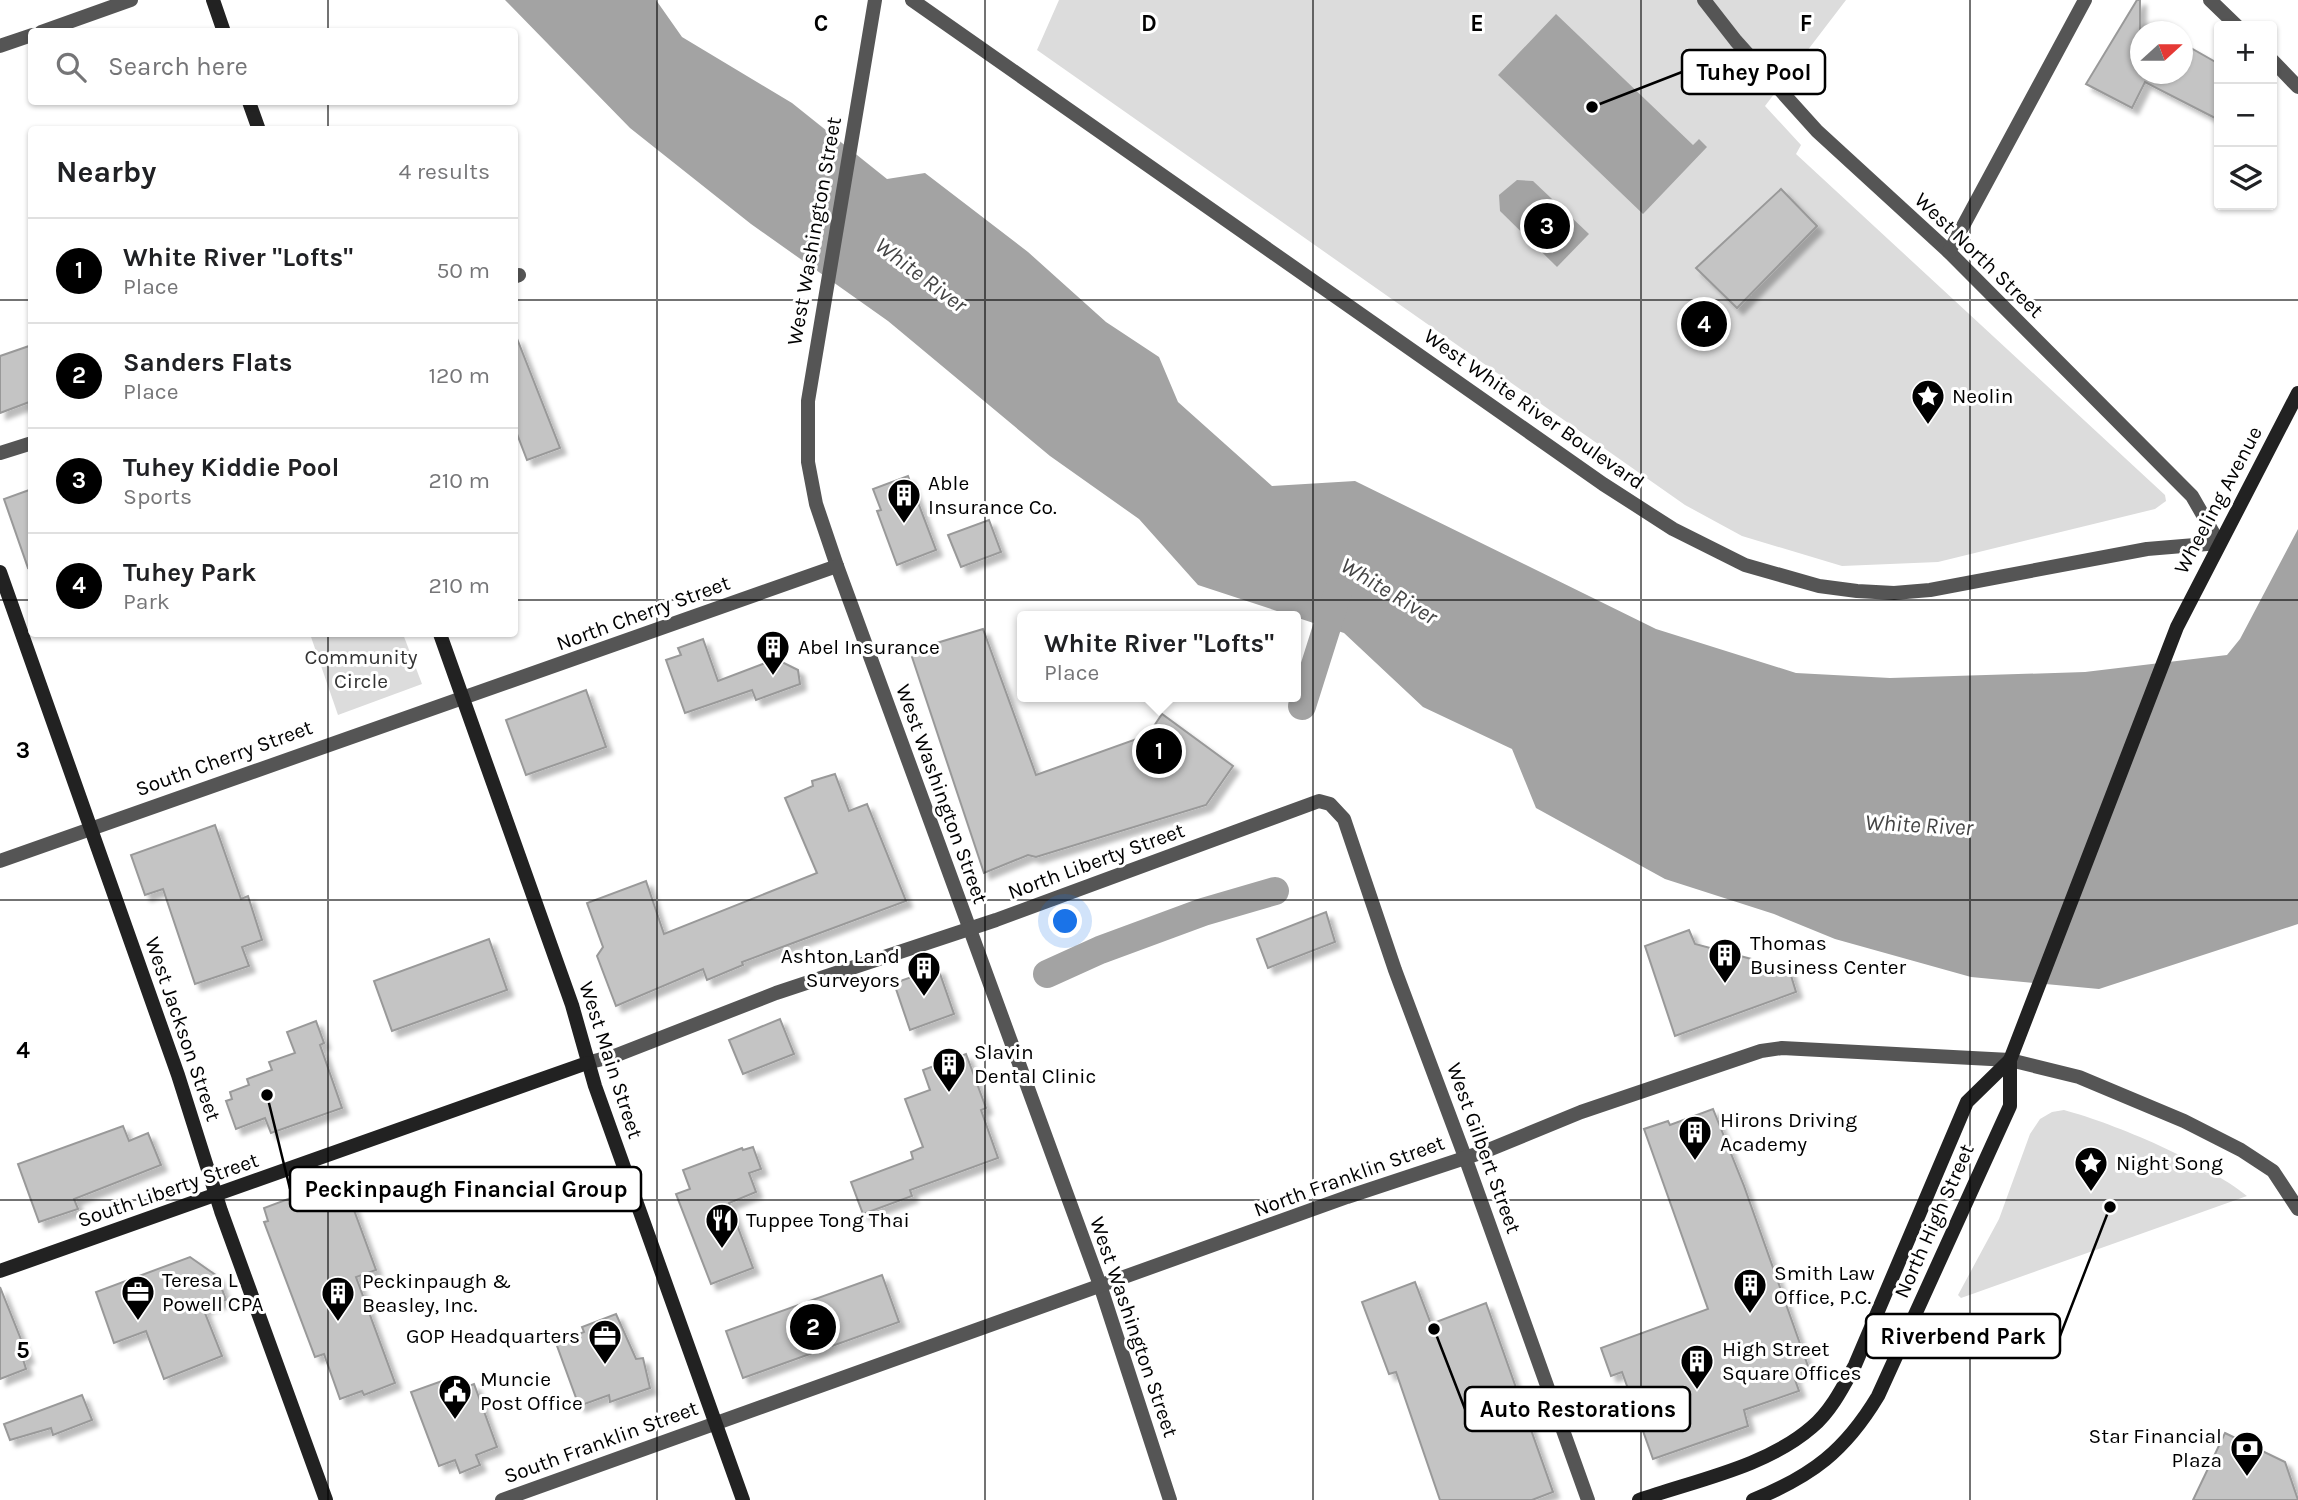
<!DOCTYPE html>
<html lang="en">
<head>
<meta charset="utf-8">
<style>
  body { margin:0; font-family:Karla,sans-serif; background:#f2f2f2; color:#202124 }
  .controls { position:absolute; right:21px; top:21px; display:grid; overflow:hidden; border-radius:7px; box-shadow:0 2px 5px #0004 }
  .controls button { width:63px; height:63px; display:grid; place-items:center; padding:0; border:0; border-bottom:2px solid #e0e0e0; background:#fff; color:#202124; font:35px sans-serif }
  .compass { position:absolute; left:2130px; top:21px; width:63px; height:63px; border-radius:50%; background:#fff; box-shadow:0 2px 5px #0004; rotate:69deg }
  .you { position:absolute; left:1066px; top:922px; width:24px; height:24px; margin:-18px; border:5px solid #fff; border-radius:50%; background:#1a73e8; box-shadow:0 0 0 10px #1a73e833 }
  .badge { display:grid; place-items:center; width:46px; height:46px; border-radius:50%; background:#000; color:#fff; font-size:23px; font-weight:700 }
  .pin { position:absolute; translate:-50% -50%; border:4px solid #fff; box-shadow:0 2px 7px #0006 }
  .popup { position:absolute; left:1017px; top:611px; width:284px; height:91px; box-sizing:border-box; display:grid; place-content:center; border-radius:7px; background:#fff; filter:drop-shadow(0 2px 5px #0005); font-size:23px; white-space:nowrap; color:#757577 }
  .popup b { font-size:26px; color:#202124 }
  .popup::after { content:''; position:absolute; left:50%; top:100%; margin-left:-14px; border:14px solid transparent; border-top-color:#fff }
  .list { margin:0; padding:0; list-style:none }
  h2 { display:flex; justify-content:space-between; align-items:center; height:91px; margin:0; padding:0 28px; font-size:30px }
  h2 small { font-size:23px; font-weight:400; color:#757577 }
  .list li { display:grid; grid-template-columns:46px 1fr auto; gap:21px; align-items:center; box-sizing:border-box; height:105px; padding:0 28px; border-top:2px solid #e0e0e0 }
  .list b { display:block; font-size:26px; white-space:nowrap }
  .list p { margin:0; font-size:23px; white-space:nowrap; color:#757577 }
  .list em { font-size:23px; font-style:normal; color:#757577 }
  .icon { flex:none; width:38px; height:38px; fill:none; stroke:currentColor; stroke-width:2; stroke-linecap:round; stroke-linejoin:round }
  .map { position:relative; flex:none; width:2298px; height:1500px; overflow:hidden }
  .search { position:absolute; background:#fff; box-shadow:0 2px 5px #0004; left:28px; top:28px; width:490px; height:77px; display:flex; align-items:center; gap:18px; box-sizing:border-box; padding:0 24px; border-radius:7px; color:#757577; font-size:26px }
  .panel { position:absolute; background:#fff; box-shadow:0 2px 5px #0004; left:28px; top:126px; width:490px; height:511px; border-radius:7px }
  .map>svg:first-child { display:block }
</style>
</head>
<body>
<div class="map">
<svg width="2298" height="1500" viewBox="0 0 2298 1500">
  <defs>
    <filter id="shadow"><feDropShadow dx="6" dy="6" stdDeviation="2" flood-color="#0004"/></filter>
  </defs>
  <rect width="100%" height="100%" fill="#fff"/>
  <g fill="#dcdcdc">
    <polygon points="1059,0 1846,0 1765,106 1801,145 1796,154 2165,495 2166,501 2155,509 1938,562 1842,566 1742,536 1685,505 1037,50"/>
    <polygon points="310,634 403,634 422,684 338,715"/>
    <path d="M 2064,1110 C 2116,1124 2205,1162 2247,1196 L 1961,1298 L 1958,1295 L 1999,1219 L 2030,1134 L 2040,1119 L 2052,1112 Z"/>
  </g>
  <g fill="#a3a3a3">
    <polygon points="505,0 656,0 682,37 792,103 887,179 925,173 1028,252 1106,322 1159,357 1178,402 1272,486 1355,481 1656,629 1796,673 1890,678 2085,672 2227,655 2240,639 2298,529 2298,924 2099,989 1971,977 1835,939 1774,914 1665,879 1536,808 1512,749 1423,707 1344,633 1198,585 1139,519 1050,456 888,321 751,224 630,128"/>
    <polygon points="1556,14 1693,145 1699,139 1707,147 1643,214 1498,75"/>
    <polygon points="1517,180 1533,181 1589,234 1557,267 1500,211 1499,195"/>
  </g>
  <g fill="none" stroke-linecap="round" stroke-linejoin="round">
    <g stroke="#a3a3a3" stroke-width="28">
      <polyline points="1302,706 1338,592"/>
      <polyline points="1047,974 1100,950 1203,912 1275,891"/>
    </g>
  </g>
  <g fill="#c4c4c4" stroke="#999" stroke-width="2" filter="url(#shadow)">
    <polygon points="2137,0 2140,0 2140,74 2182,74 2182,43 2219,64 2219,120 2145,82 2132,108 2086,84"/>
    <polygon points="1781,189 1817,226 1737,308 1696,268"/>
    <polygon points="516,336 560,448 527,460 514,426"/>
    <polygon points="32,345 32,401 0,413 0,356"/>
    <polygon points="908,476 936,550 897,565 877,511 881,510 873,489"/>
    <polygon points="32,489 32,567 28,568 4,499"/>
    <polygon points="989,520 1001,552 961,567 948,535"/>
    <polygon points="983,629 1036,775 1148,735 1162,714 1233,766 1206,805 1036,857 1028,855 984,873 910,651"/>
    <polygon points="703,639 718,681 776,659 798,670 800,684 756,700 752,690 685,713 666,660 681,655 678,648"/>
    <polygon points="586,690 606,747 526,775 506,720"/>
    <polygon points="835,774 849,811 867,804 906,901 742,962 743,965 707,980 703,969 616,1006 597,956 603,947 587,903 646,881 664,934 817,873 785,798 813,786 812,781"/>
    <polygon points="215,825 241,899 248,896 262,940 242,947 249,966 195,984 163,889 145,895 131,855"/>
    <polygon points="1326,912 1335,942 1268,968 1257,939"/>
    <polygon points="1689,930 1695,944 1789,969 1796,992 1675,1036 1645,946"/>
    <polygon points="489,939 507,990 392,1031 374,981"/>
    <polygon points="938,968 954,1014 910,1030 894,983"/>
    <polygon points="780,1019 794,1054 743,1074 729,1040"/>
    <polygon points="316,1021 324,1043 320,1045 342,1108 271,1133 265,1118 236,1129 226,1101 232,1099 230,1092 249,1085 247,1079 272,1070 269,1062 295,1053 287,1032"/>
    <polygon points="966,1054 986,1108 981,1110 998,1158 910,1190 912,1196 863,1214 851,1182 913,1159 911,1152 923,1147 905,1099 930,1090 923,1070"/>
    <polygon points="1713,1109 1744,1186 1809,1369 1793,1374 1799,1391 1744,1410 1748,1426 1653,1459 1622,1372 1611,1376 1601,1348 1708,1309 1644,1129 1668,1121 1670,1125"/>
    <polygon points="123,1126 129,1141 148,1133 161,1165 74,1199 78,1209 39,1222 18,1164"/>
    <polygon points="753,1147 761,1169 749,1173 756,1192 729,1203 753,1268 711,1284 676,1194 690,1189 683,1170 742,1148 743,1150"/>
    <polygon points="320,1187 328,1210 351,1202 376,1270 356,1277 395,1383 364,1395 362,1391 340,1399 324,1354 315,1357 264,1222 268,1221 264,1208"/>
    <polygon points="190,1257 217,1276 226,1300 203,1308 222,1356 164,1379 146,1331 114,1343 96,1292"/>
    <polygon points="882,1275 899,1322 743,1378 726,1331"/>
    <polygon points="1415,1282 1431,1324 1486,1303 1553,1492 1532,1500 1440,1500 1396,1372 1389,1374 1362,1302"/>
    <polygon points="0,1287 28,1357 23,1359 26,1369 0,1379"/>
    <polygon points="616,1314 636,1359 643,1358 650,1388 610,1402 609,1395 579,1406 556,1343 584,1332 582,1327"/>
    <polygon points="442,1381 447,1394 474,1384 497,1447 476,1455 480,1465 460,1473 455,1460 439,1466 411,1392"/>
    <polygon points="82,1395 92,1420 53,1435 51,1428 10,1440 4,1424"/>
    <polygon points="2225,1433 2285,1462 2298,1500 2193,1500"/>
  </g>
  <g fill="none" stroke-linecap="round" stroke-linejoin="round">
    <g stroke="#555" stroke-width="14">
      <polyline points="875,0 808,401 808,462 816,504 837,566 1100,1285 1170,1500"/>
      <polyline points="1704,0 1736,41 1817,131 1949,252 2192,496 2219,543"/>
      <polyline points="41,32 131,0"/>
      <polyline points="0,46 32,35"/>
      <polyline points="1949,252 2085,0"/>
      <polyline points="514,277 519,275"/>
      <polyline points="0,453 32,443"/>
      <polyline points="0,861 837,566"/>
      <polyline points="587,1063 617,1055 776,993 996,920 1319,801 1330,804 1344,819 1395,970 1465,1157 1588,1500"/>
      <polyline points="502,1500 1347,1197 1486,1151 1581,1112 1761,1051 1782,1048 2010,1060"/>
    </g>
    <g stroke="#555" stroke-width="14">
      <polyline points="912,0 1603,484 1673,529 1745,565 1819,586 1857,591 1894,593 1930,590 2147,549 2219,543"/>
      <polyline points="2210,0 2237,26"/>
      <polyline points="2272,60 2298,87"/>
      <polyline points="2010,1060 2079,1077 2184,1121 2241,1150 2273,1171 2298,1209"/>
    </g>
    <g stroke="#222" stroke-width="14">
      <polyline points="213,0 224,32"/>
      <polyline points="249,102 259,130"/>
      <polyline points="0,572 178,1075 221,1211 326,1500"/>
      <polyline points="440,634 572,1005 595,1086 743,1500"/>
      <polyline points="0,1271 587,1063"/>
      <path d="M 1639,1500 C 1696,1480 1766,1467 1812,1427 C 1831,1411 1843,1387 1855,1365 L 1967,1102 L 2010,1060"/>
      <path d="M 1753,1500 C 1812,1476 1845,1451 1878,1396 L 2010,1106 L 2010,1060 L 2177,627 L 2298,393"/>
    </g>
  </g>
  <path fill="none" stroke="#000" stroke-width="2" stroke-opacity="0.55" d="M 328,0 L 328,32M 657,0 L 657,1500M 985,0 L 985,1500M 1313,0 L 1313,1500M 1641,0 L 1641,1500M 1970,0 L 1970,1500M 328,102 L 328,130M 0,300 L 32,300M 514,300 L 2298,300M 0,600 L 32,600M 514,600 L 2298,600M 328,634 L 328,1500M 0,900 L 2298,900M 0,1200 L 2298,1200"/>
  <defs>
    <symbol id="sight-pin" viewBox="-11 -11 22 30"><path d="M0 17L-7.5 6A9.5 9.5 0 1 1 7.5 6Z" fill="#000" stroke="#fff"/><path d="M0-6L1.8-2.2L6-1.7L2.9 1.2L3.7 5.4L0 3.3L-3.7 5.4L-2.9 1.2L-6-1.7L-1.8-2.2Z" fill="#fff"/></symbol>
    <symbol id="building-pin" viewBox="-11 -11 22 30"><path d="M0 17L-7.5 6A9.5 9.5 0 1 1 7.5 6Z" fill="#000" stroke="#fff"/><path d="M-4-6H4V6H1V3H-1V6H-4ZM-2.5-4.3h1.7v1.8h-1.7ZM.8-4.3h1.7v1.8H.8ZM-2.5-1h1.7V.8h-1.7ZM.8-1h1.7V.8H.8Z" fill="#fff"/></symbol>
    <symbol id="restaurant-pin" viewBox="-11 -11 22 30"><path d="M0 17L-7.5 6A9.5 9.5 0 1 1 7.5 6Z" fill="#000" stroke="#fff"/><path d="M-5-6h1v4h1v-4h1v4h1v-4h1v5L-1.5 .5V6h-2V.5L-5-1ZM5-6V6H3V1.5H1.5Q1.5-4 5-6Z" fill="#fff"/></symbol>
    <symbol id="office-pin" viewBox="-11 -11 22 30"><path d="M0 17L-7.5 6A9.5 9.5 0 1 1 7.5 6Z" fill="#000" stroke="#fff"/><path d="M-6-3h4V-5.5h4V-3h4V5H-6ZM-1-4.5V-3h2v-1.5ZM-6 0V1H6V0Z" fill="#fff"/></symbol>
    <symbol id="civic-pin" viewBox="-11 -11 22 30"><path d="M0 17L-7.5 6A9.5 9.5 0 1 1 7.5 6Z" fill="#000" stroke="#fff"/><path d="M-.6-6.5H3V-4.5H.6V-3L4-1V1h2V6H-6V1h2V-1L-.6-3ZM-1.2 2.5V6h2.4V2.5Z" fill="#fff"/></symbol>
    <symbol id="bank-pin" viewBox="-11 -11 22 30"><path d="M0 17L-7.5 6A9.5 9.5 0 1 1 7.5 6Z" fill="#000" stroke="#fff"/><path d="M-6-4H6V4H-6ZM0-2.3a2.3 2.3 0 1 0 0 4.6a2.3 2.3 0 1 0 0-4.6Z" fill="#fff"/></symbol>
  </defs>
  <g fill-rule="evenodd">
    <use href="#sight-pin" x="1909" y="377" width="38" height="52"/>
    <use href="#building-pin" x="885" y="476" width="38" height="52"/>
    <use href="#building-pin" x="754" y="628" width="38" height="52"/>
    <use href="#building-pin" x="1706" y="936" width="38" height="52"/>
    <use href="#building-pin" x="905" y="949" width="38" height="52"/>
    <use href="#building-pin" x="930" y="1045" width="38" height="52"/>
    <use href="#building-pin" x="1676" y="1113" width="38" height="52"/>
    <use href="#sight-pin" x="2072" y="1144" width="38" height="52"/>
    <use href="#restaurant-pin" x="703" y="1201" width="38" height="52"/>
    <use href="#building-pin" x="1731" y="1266" width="38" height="52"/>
    <use href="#office-pin" x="119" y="1273" width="38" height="52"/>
    <use href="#building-pin" x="319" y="1274" width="38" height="52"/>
    <use href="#office-pin" x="586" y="1317" width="38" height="52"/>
    <use href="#building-pin" x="1678" y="1342" width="38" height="52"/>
    <use href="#civic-pin" x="436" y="1372" width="38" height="52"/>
    <use href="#bank-pin" x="2228" y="1429" width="38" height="52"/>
  </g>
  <g text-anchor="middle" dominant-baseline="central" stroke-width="6" stroke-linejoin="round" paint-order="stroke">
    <g font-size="21" fill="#000" stroke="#fff">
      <text transform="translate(814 231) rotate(-80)">West Washington Street</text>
      <text transform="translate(1979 255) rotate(44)">West North Street</text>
      <text transform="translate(1534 409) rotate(35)">West White River Boulevard</text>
      <text transform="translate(2218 500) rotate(-62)">Wheeling Avenue</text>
      <text transform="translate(643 613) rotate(-20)">North Cherry Street</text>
      <text transform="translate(224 758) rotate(-20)">South Cherry Street</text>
      <text transform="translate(942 794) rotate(70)">West Washington Street</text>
      <text transform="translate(1096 861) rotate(-20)">North Liberty Street</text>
      <text transform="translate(183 1029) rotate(71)">West Jackson Street</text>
      <text transform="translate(611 1060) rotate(72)">West Main Street</text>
      <text transform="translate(1484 1148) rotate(70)">West Gilbert Street</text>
      <text transform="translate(1349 1176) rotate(-20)">North Franklin Street</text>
      <text transform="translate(168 1190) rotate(-19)">South Liberty Street</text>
      <text transform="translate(1934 1221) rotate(-66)">North High Street</text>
      <text transform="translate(1134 1327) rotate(71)">West Washington Street</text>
      <text transform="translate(601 1442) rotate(-20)">South Franklin Street</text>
    </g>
    <g font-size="21" fill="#000" stroke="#fff" text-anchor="start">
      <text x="1952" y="396">Neolin</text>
      <text x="928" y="483">Able<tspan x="928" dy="24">Insurance Co.</tspan></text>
      <text x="798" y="647">Abel Insurance</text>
      <text x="1750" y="943">Thomas<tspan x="1750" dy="24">Business Center</tspan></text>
      <text x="900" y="956" text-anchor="end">Ashton Land<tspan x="900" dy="24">Surveyors</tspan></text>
      <text x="974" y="1052">Slavin<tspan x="974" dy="24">Dental Clinic</tspan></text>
      <text x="1720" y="1120">Hirons Driving<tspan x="1720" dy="24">Academy</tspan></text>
      <text x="2116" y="1163">Night Song</text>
      <text x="746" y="1220">Tuppee Tong Thai</text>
      <text x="1774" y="1273">Smith Law<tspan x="1774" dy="24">Office, P.C.</tspan></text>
      <text x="162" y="1280">Teresa L<tspan x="162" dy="24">Powell CPA</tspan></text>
      <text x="362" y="1281">Peckinpaugh &amp;<tspan x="362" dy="24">Beasley, Inc.</tspan></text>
      <text x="580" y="1336" text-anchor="end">GOP Headquarters</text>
      <text x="1722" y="1349">High Street<tspan x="1722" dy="24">Square Offices</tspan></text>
      <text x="480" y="1379">Muncie<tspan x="480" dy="24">Post Office</tspan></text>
      <text x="2222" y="1436" text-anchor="end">Star Financial<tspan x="2222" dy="24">Plaza</tspan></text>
    </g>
    <g font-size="21" fill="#333" stroke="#fff">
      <text x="361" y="657">Community<tspan x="361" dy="24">Circle</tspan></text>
    </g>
    <g font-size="23" font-style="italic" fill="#444" stroke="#fff">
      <text transform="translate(921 275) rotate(37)">White River</text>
      <text transform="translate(1389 591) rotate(31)">White River</text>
      <text transform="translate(1919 825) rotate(3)">White River</text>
    </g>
  </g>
  <g font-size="23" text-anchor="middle" font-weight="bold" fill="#000" stroke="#fff" stroke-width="6" stroke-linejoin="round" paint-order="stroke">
    <text x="821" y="31">C</text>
    <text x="1149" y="31">D</text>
    <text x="1477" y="31">E</text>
    <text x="1806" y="31">F</text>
    <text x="23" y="758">3</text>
    <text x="23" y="1058">4</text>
    <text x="23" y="1358">5</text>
  </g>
  <path fill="none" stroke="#000" stroke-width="2.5" d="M1592 107L1682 72M267 1095L290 1189M2110 1207L2060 1336M1434 1329L1465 1409"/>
  <g fill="#000" stroke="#fff" stroke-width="2.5">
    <circle cx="1592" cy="107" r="7"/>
    <circle cx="267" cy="1095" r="7"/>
    <circle cx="2110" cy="1207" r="7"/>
    <circle cx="1434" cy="1329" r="7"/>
  </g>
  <g fill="#fff" stroke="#000" stroke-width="2.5">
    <rect x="1682" y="50" width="143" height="44" rx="7"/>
    <rect x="290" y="1167" width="351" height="44" rx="7"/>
    <rect x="1866" y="1314" width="194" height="44" rx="7"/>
    <rect x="1465" y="1387" width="225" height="44" rx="7"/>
  </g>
  <g font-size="23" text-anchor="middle" font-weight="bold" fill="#000">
    <text x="1754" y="80">Tuhey Pool</text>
    <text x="466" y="1197">Peckinpaugh Financial Group</text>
    <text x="1963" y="1344">Riverbend Park</text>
    <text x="1578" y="1417">Auto Restorations</text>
  </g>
</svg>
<div class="controls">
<button>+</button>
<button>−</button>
<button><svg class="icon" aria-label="layers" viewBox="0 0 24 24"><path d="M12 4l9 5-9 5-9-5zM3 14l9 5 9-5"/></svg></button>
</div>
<svg class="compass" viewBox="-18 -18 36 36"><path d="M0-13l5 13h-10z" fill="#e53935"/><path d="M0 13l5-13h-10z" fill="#757577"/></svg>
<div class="you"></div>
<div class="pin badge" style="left:1159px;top:751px">1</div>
<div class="popup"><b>White River &quot;Lofts&quot;</b>Place</div>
<div class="pin badge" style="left:813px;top:1327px">2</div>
<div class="pin badge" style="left:1547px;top:226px">3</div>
<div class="pin badge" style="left:1704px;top:324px">4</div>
<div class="search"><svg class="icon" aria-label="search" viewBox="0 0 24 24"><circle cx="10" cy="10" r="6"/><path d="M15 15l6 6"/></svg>Search here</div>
<section class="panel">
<h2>Nearby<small>4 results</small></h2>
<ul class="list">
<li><span class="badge">1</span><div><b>White River &quot;Lofts&quot;</b><p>Place</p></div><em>50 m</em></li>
<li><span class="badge">2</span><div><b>Sanders Flats</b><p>Place</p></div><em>120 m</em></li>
<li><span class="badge">3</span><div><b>Tuhey Kiddie Pool</b><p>Sports</p></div><em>210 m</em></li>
<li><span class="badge">4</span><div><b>Tuhey Park</b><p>Park</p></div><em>210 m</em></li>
</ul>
</section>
</div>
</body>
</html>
